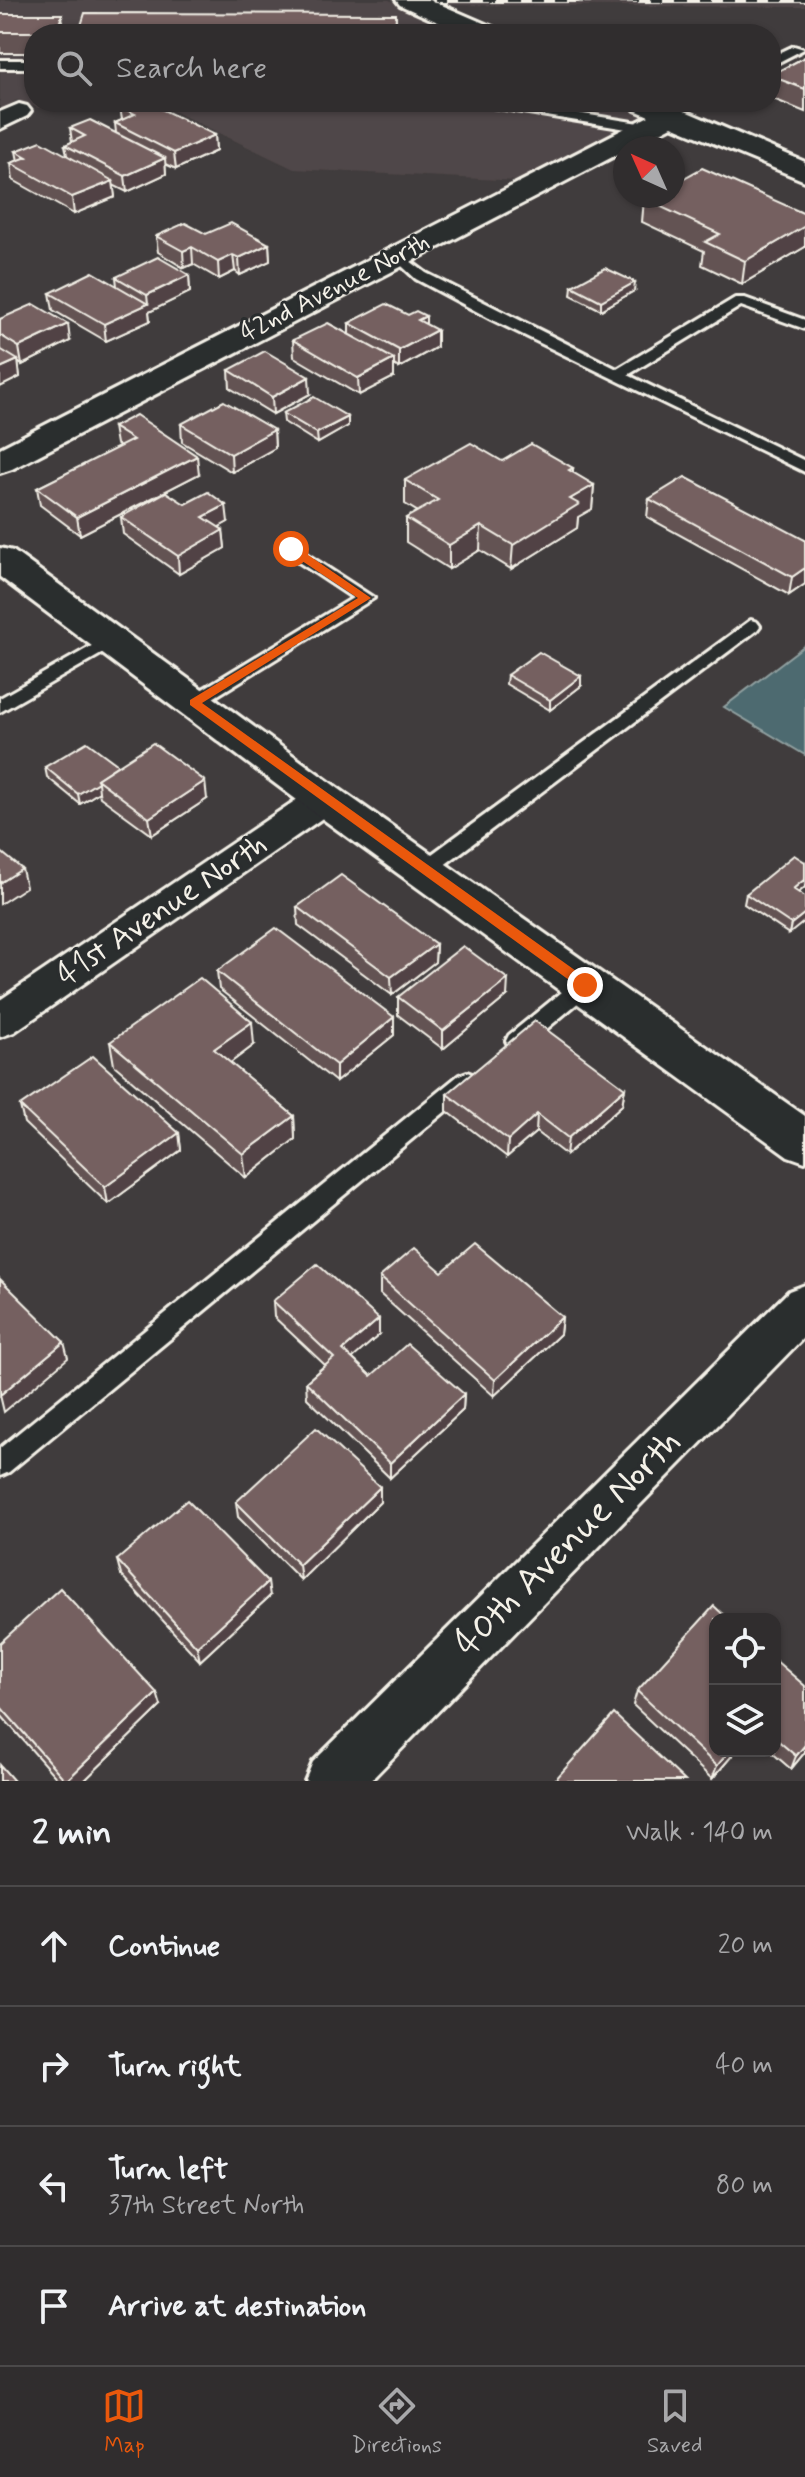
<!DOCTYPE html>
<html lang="en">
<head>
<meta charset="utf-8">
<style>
  body { margin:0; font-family:Mynerve,sans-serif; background:#383536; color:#f1f3f6 }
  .controls { position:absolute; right:24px; bottom:24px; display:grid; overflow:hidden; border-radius:16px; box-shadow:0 2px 6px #0004 }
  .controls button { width:72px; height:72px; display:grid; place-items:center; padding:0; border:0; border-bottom:2px solid #4b494a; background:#302d2e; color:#f1f3f6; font:40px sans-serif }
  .compass { position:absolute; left:613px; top:136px; width:72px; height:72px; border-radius:50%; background:#302d2e; box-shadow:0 2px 6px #0004; rotate:315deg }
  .stop { position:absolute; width:24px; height:24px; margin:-18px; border:6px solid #ea580c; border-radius:50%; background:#fff }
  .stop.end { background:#ea580c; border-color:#fff; box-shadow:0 2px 8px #0008 }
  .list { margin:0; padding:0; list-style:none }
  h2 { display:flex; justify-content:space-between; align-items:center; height:104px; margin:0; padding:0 32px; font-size:34px }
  h2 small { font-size:26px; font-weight:400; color:#a8a8aa }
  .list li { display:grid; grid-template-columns:52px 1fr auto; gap:24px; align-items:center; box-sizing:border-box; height:120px; padding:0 32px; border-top:2px solid #4b494a }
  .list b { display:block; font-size:30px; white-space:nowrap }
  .list p { margin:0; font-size:26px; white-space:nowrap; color:#a8a8aa }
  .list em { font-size:26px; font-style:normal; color:#a8a8aa }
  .icon { flex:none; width:44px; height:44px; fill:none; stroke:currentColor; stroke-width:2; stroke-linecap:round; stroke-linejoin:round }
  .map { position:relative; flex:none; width:805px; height:1781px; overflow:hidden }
  .search { position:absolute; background:#302d2e; box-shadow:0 2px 6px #0004; left:24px; right:24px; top:24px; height:88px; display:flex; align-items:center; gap:20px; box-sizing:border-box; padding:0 28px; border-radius:32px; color:#a8a8aa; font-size:30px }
  .sheet { height:584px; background:#302d2e }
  nav { display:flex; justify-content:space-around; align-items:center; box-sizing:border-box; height:112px; border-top:2px solid #4b494a; background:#302d2e; font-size:22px; color:#a8a8aa }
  nav a { display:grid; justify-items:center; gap:4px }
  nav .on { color:#ea580c }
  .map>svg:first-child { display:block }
</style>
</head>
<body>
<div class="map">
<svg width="805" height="1781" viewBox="0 0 805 1781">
  <rect width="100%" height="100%" fill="#403c3d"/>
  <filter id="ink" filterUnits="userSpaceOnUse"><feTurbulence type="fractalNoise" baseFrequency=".0125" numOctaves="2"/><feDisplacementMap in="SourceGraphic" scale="16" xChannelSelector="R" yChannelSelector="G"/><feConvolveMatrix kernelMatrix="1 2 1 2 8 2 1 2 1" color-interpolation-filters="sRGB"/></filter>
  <g filter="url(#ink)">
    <g fill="#504748">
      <polygon points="0,0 389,0 466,34 34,34 34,102 108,102 38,108 17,100 0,110"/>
      <polygon points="429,0 805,0 805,7 441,5"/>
      <polygon points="138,102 620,102 647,114 518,181 294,169 175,112"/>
    </g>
    <polygon fill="#4d6a70" stroke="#90a0a0" stroke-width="2" points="805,645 805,755 724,707"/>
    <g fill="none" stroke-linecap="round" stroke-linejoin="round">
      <defs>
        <g id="lane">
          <polygon points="794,46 804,49 771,66 771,57"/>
          <rect x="0" y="60" width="34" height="8"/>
          <polygon points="480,102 509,102 645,124 651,128 645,132 486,106"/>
          <polygon points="678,102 694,102 670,116 662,116 662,110"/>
          <polygon points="398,252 426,273 617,369 735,298 745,298 805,320 805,329 741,306 628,375 805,461 805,472 491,319 416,279 391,256"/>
          <polygon points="291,544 374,598 200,706 188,706 185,702 188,698 353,598 285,553 283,549"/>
          <polygon points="751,620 757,622 760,626 757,630 431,875 417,875 414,870 417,865"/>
          <polygon points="111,635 120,641 117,645 0,712 0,698"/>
          <polygon points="585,977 592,979 595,985 592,991 525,1047 517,1049 509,1047 506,1041 509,1035 578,979"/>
          <polygon points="467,1072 475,1075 478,1081 475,1087 9,1472 0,1476 0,1448 459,1075"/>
        </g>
        <g id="street">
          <polygon points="19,104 27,106 31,111 27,116 0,129 0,112"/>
          <polygon points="324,786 337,790 342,799 337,808 14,1032 0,1037 0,1000 311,790"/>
          <polygon points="805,1285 805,1336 370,1781 305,1781 313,1762 789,1291"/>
        </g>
        <g id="secondary">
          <polygon points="396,0 430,0 495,28 499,34 464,34 400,5"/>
          <polygon points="633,102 664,102 805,162 805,181 672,126 12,469 0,473 0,448 649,116 635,110"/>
          <polygon points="0,548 13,551 339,789 805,1116 805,1162 788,1156 309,809 0,577"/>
        </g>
      </defs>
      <use href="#lane" stroke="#f4f1e8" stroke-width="6"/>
      <use href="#street" stroke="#f4f1e8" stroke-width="6"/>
      <use href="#secondary" stroke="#f4f1e8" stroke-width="6"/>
      <use href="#lane" fill="#2a2d2e" fill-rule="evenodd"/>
      <use href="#street" fill="#2a2d2e" fill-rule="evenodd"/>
      <use href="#secondary" fill="#2a2d2e" fill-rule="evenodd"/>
      <defs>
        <polyline id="rail" points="435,0 805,0"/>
      </defs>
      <use href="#rail" stroke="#f4f1e8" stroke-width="6"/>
      <use href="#rail" stroke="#2a2d2e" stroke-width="4" stroke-dasharray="12" stroke-linecap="butt"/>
    </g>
    <g fill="#645353" stroke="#f4f1e8" stroke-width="2">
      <polygon points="0,14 64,34 34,34 34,53 0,53"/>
      <polygon points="396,14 396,34 79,34 79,32"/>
      <polygon points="805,57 805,112 771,98 771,75"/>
      <polygon points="120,107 215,135 216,151 176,169 165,164 166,174 127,192 113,185 115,197 74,214 13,180 11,163 18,161 16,151 67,155 65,145 72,142 70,128 116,133 115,123 122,120"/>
      <polygon points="644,199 805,214 805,247 742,284 702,265 704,251 642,222"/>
      <polygon points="206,234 269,244 270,261 240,275 235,271 219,279 193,264 184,268 158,252 156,236"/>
      <polygon points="189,275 190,292 149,312 150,321 106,341 53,310 50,293 117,286 116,277"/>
      <polygon points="572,286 634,291 601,310 571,295"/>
      <polygon points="0,319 70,341 22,365 18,362 20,377 0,387"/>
      <polygon points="349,323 426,324 437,347 399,368 394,365 394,377 359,395 294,357 293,340 349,334"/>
      <polygon points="229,370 310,394 273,414 230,388"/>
      <polygon points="283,413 348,417 348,426 318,443 284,422"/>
      <polygon points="181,424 274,430 275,448 232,472 182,442"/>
      <polygon points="113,427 199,474 80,535 40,505 37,488 120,447 116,444"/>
      <polygon points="502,461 573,468 573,473 594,485 592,509 578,517 577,528 511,569 480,550 449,569 406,542 406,518 418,512 405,504 405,480"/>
      <polygon points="649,499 805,540 805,584 789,595 647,517"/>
      <polygon points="185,504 228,522 219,527 223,530 225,548 179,574 123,534 121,517"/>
      <polygon points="507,675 581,686 550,710 506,684"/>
      <polygon points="118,765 207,799 152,835 100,797 99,792 80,804 47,777 45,767"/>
      <polygon points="805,862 805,887 798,893 789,934 744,904 746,894"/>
      <polygon points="297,907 436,944 435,962 392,995 298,925"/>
      <polygon points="217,971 394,1017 394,1035 336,1082 219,989"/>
      <polygon points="507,996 443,1049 398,1015 398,997"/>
      <polygon points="110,1042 254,1045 230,1063 294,1116 295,1139 246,1178 114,1065"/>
      <polygon points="625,1088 622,1105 566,1155 536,1132 507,1157 447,1111 447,1094"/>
      <polygon points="20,1106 179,1133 181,1150 108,1204 24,1123"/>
      <polygon points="442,1272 562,1317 560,1334 494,1396 380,1294 380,1277"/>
      <polygon points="273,1301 379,1335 352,1358 371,1376 464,1394 463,1410 390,1478 307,1398 306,1382 325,1365 274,1317"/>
      <polygon points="236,1502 380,1502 301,1580 238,1517"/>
      <polygon points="117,1560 270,1596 200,1661 121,1575"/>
      <polygon points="0,1643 161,1706 84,1781 59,1781 0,1714"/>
      <polygon points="775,1660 805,1752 791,1769 770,1751 775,1751"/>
      <polygon points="637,1691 736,1751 712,1779 633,1705"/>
    </g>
    <g fill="#514344" stroke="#f4f1e8" stroke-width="2">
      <polygon points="62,14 64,34 57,34 57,32"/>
      <polygon points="215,135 216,151 176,169 174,153"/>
      <polygon points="165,158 166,174 127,192 125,176"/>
      <polygon points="113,181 115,197 74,214 72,197"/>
      <polygon points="805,226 805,247 742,284 745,261"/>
      <polygon points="269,244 270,261 240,275 239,258"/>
      <polygon points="192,247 193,264 184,268 183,251"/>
      <polygon points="233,255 235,271 219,279 218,262"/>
      <polygon points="189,275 190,292 149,312 150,321 106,341 104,324 148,304 147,295"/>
      <polygon points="635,282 634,291 601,310 601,301"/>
      <polygon points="426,316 426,333 418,320"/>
      <polygon points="68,324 70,341 22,365 19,347"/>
      <polygon points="437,330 437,347 399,368 399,350"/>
      <polygon points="394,359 394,377 359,395 358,378"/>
      <polygon points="18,360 20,377 0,387 0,368"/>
      <polygon points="309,377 310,394 273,414 272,397"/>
      <polygon points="348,417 348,426 318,443 317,433"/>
      <polygon points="274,430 275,448 232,472 231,454"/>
      <polygon points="197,456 199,474 80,535 77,517"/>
      <polygon points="594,485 592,509 578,517 577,528 511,569 513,545 570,499"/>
      <polygon points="226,505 228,522 205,535 203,517"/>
      <polygon points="481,526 480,550 449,569 449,545"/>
      <polygon points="223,530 225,548 179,574 178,556"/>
      <polygon points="805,568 805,584 789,595 792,577"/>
      <polygon points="581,676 581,686 550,710 550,700"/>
      <polygon points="205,781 207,799 152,835 149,818"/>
      <polygon points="98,782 99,792 80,804 78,794"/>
      <polygon points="22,869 26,887 0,904 0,883"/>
      <polygon points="805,879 805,887 791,899 793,889"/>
      <polygon points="805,913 805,921 789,934 791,924"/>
      <polygon points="436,944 435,962 392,995 391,977"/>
      <polygon points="508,979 507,996 443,1049 443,1031"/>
      <polygon points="394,1017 394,1035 336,1082 336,1065"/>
      <polygon points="252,1022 254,1045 217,1073 214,1049"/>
      <polygon points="625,1088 622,1105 566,1155 568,1138"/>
      <polygon points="537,1114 536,1132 507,1157 508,1140"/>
      <polygon points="294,1116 295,1139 246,1178 243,1154"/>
      <polygon points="179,1133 181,1150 108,1204 105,1187"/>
      <polygon points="562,1317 560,1334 494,1396 495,1380"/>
      <polygon points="379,1319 379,1335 344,1366 343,1350"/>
      <polygon points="64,1342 68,1358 4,1412 0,1395"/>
      <polygon points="464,1394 463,1410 390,1478 390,1463"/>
      <polygon points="380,1487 380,1502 301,1580 299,1565"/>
      <polygon points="268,1582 270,1596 200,1661 197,1647"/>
      <polygon points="157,1693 161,1706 84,1781 66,1781"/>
      <polygon points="805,1745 805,1752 791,1769 796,1756"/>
      <polygon points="729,1751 736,1751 712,1779 717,1766"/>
    </g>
    <g fill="#746061" stroke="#f4f1e8" stroke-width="2">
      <polygon points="85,13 396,14 395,34 363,34 363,32 79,32"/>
      <polygon points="0,14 62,14 57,32 0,32"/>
      <polygon points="805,57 805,89 771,76 771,75"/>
      <polygon points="132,102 147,102 215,135 174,153 115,123 135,114 120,107"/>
      <polygon points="90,120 165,158 125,176 65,145 85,136 70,128"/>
      <polygon points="41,141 113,181 72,197 11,163 27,157 16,151"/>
      <polygon points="702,168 805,214 805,226 745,261 705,242 720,234 644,199 650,196 673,196 673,184"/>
      <polygon points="185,223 206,234 231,223 269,244 239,258 233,255 218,262 192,247 183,251 156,236"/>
      <polygon points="158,257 189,275 147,295 116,277"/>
      <polygon points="605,268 635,282 601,301 572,286"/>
      <polygon points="93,272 148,304 104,324 50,293"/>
      <polygon points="34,304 68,324 19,347 0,335 0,319"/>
      <polygon points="386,304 408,315 416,311 426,316 418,320 437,330 399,350 349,323"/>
      <polygon points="328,323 394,359 358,378 293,340"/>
      <polygon points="0,349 18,360 0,368"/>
      <polygon points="265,351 309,377 272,397 229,370"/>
      <polygon points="314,397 348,417 317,433 283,413"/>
      <polygon points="224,401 274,430 231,454 181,424"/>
      <polygon points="136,415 197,456 77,517 37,488 133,440 113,427"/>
      <polygon points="471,443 502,461 531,444 573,468 569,470 594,485 570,499 579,504 513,545 481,526 449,545 406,518 438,500 405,480"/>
      <polygon points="685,477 805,540 805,568 792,577 649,499"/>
      <polygon points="166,492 185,504 208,492 226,505 203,517 223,530 178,556 121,517"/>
      <polygon points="539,652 581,676 550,700 507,675"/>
      <polygon points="87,742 118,765 97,779 98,782 78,794 45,767"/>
      <polygon points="153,743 205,781 149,818 97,779"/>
      <polygon points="0,851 22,869 0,883"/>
      <polygon points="794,855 805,862 805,879 793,889 805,897 805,913 791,924 746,894"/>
      <polygon points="341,875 436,944 391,977 297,907"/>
      <polygon points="276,928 394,1017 336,1065 217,971"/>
      <polygon points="463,946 508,979 443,1031 398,997"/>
      <polygon points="200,978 252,1022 214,1049 294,1116 243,1154 110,1042"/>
      <polygon points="535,1021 625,1088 568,1138 537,1114 508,1140 447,1094"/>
      <polygon points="93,1056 179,1133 105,1187 20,1106"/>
      <polygon points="475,1244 562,1317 495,1380 380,1277 414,1248 442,1272"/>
      <polygon points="317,1264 379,1319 343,1350 371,1376 407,1344 464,1394 390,1463 306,1382 334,1358 273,1301"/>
      <polygon points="0,1279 64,1342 0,1395"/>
      <polygon points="316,1428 380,1487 299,1565 236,1502"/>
      <polygon points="187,1500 268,1582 197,1647 117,1560"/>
      <polygon points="60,1588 157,1693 66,1781 0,1706 0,1643"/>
      <polygon points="714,1606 728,1619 715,1619 715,1751 729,1751 717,1766 637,1691"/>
      <polygon points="775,1660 805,1686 805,1745 796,1756 775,1738"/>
      <polygon points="614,1714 685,1781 554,1781"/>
      <polygon points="0,1765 14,1781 0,1781"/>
    </g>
  </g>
  <polygon fill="#ea580c" points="287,546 295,546 371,598 202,703 590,981 590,988 580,988 190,705 190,700 358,598 287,551"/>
  <g text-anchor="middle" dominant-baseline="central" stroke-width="6" stroke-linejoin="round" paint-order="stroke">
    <g font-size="26" fill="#f4f1e8" stroke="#2a2d2e">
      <text transform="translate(335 288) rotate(-27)">42nd Avenue North</text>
    </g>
    <g font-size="32" fill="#f4f1e8" stroke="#2a2d2e">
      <text transform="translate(162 910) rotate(-34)">41st Avenue North</text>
    </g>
    <g font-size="38" fill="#f4f1e8" stroke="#2a2d2e">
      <text transform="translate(568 1543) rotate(-45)">40th Avenue North</text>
    </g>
  </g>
</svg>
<div class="controls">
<button><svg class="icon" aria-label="locate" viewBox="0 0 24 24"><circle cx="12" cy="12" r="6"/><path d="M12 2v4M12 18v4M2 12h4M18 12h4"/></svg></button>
<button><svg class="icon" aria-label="layers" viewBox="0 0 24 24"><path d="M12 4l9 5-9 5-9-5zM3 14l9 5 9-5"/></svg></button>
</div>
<svg class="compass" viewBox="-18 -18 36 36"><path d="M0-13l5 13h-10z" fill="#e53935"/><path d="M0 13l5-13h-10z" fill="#a8a8aa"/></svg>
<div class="stop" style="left:291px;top:549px"></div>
<div class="stop end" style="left:585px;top:985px"></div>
<div class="search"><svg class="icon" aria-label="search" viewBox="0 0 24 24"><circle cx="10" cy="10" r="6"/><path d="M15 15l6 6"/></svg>Search here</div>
</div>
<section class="sheet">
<h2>2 min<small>Walk · 140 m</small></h2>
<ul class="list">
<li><svg class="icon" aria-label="ahead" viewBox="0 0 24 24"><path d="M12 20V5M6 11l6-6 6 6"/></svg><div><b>Continue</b></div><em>20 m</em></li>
<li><svg class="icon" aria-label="right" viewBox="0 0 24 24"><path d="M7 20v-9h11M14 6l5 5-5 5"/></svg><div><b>Turn right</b></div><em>40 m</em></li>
<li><svg class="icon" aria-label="left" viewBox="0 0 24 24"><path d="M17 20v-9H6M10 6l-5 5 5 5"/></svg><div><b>Turn left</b><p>37th Street North</p></div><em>80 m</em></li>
<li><svg class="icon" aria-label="arrive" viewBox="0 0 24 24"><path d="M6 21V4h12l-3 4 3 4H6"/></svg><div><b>Arrive at destination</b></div></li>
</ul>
</section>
<nav>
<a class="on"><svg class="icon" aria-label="map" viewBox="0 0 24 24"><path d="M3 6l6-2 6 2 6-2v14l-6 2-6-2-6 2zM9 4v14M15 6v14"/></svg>Map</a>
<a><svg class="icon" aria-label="directions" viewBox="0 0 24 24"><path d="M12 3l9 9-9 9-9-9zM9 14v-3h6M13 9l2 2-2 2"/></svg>Directions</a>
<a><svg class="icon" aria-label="saved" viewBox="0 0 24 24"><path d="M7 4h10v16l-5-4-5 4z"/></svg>Saved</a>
</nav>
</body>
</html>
